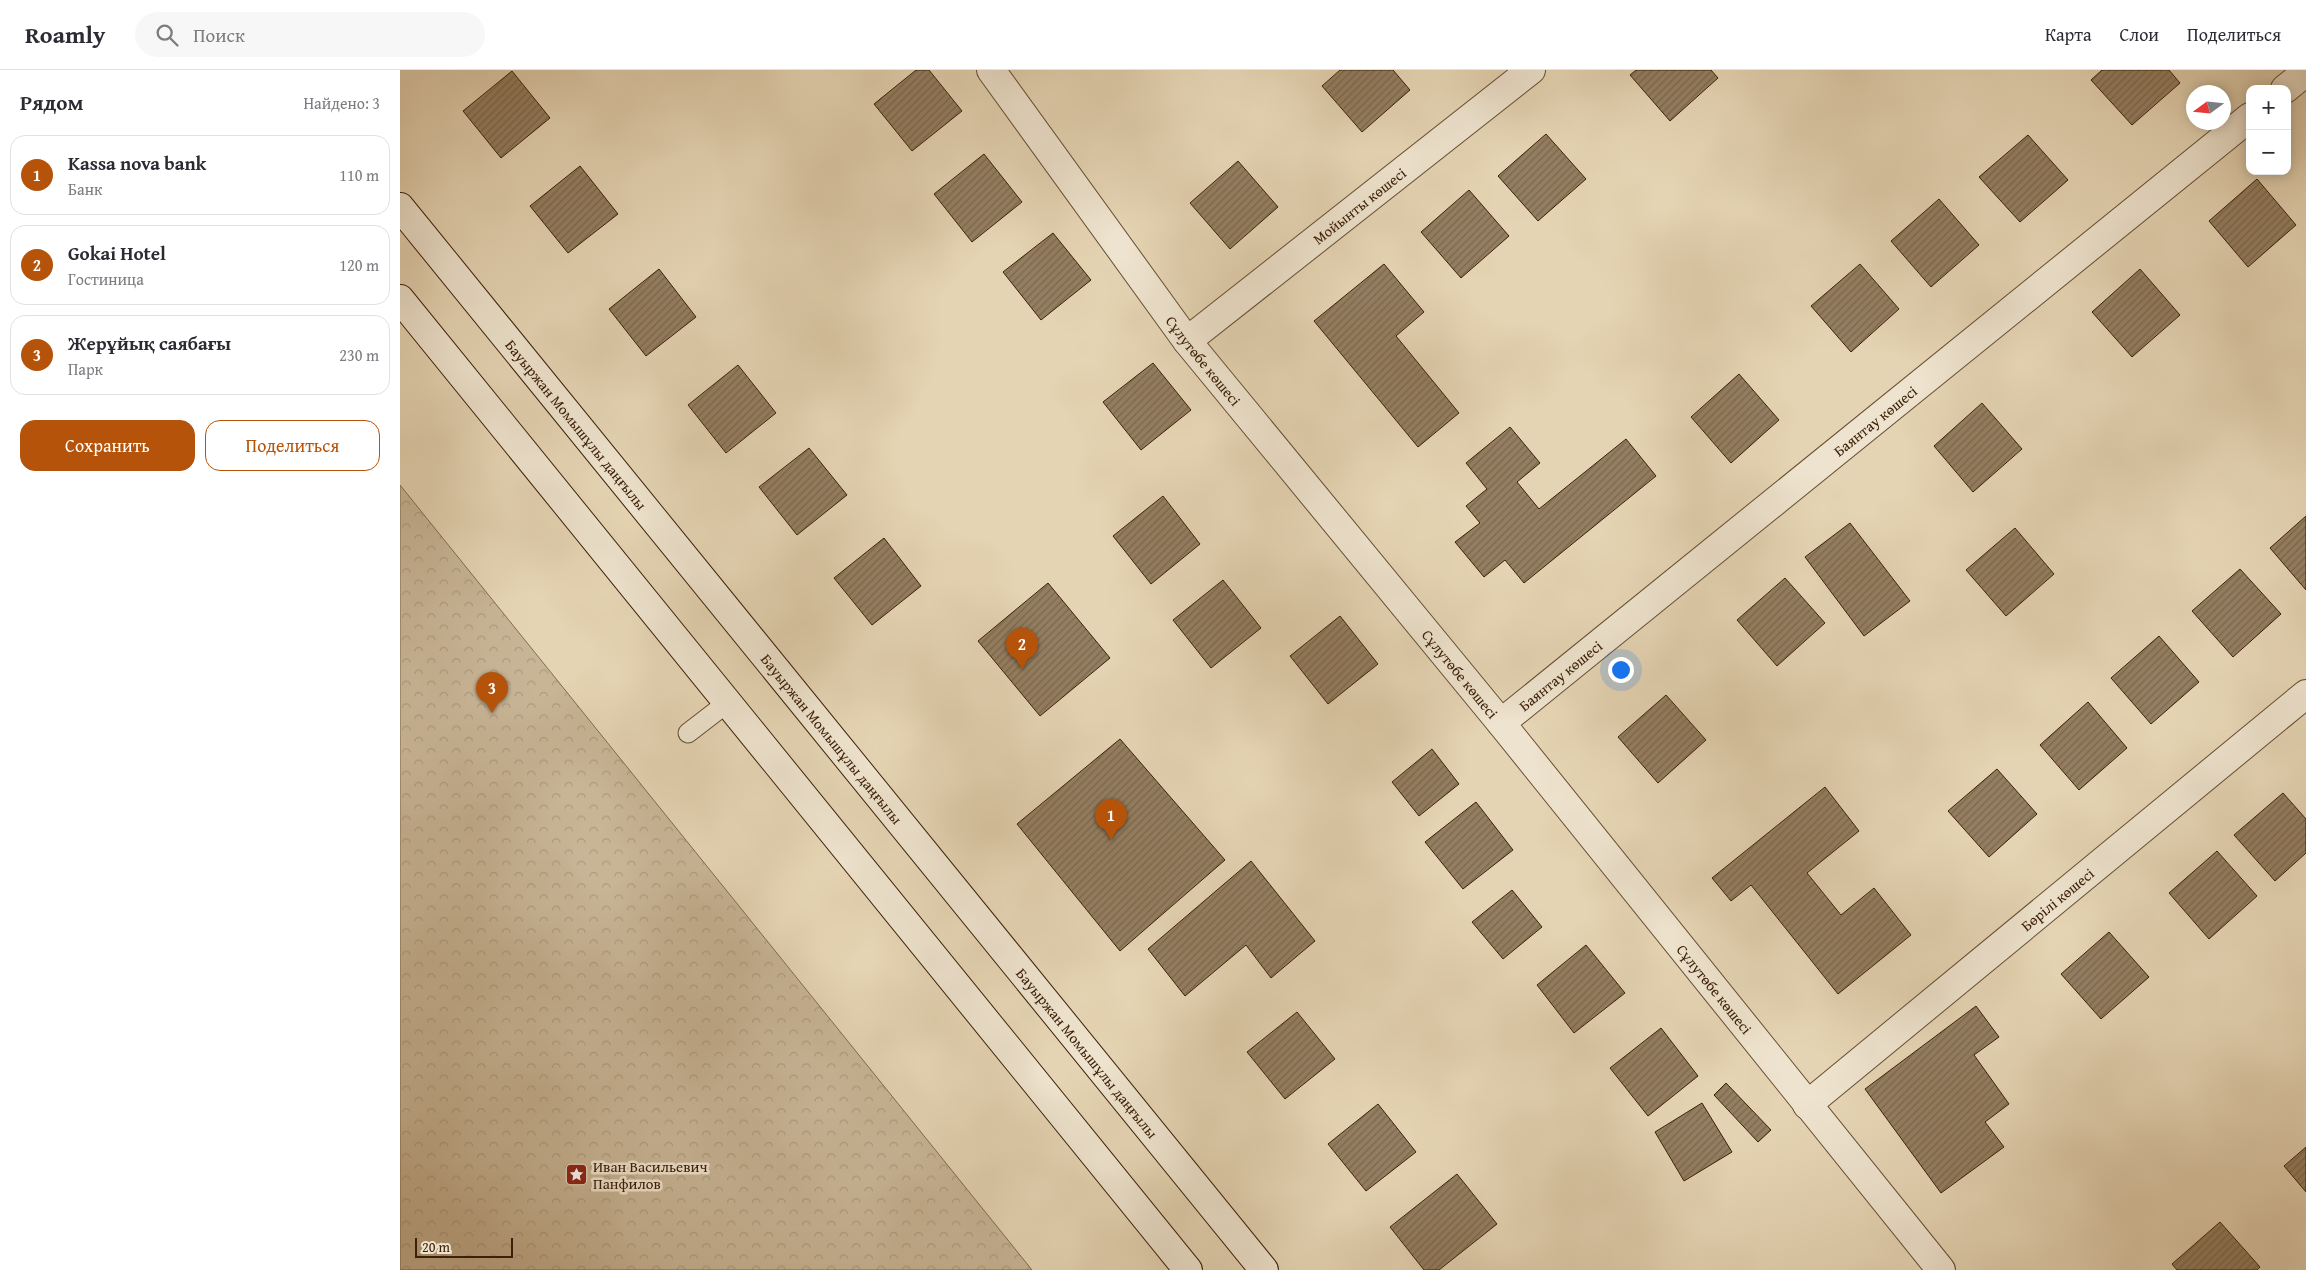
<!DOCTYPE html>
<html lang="ru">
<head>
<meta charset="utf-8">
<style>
  body { margin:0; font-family:"Gentium Book Plus",serif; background:#f7f7f7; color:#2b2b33 }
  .controls { position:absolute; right:15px; top:15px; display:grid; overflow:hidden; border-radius:10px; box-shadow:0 2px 12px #0003 }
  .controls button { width:45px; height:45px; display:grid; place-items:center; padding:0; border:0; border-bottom:1px solid #e1e1e2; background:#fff; color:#2b2b33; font:25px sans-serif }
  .compass { position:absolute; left:1786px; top:15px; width:45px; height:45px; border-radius:50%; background:#fff; box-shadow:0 2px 12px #0003; rotate:255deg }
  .scale { position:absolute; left:15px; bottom:12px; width:98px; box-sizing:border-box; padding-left:5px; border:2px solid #3c2008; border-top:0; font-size:14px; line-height:18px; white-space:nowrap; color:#3c2008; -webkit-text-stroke:4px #eee3ce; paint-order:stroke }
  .you { position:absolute; left:1220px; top:599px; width:18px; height:18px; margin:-12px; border:4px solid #fff; border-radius:50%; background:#1a73e8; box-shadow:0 0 0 8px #1a73e833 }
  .badge { display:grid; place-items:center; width:32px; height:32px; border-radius:50%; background:#b45309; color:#fff; font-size:16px; font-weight:700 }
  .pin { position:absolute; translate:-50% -41px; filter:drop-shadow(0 1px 2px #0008) }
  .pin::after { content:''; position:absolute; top:26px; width:18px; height:15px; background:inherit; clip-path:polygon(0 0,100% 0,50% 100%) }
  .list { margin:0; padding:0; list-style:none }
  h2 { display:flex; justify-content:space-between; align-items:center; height:65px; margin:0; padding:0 20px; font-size:21px }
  h2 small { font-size:16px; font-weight:400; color:#7c7c81 }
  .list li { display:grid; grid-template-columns:32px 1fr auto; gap:15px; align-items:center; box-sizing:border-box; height:80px; margin:0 10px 10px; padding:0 10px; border:1px solid #e1e1e2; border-radius:15px }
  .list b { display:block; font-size:19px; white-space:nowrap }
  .list p { margin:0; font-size:16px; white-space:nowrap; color:#7c7c81 }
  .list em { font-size:16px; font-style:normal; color:#7c7c81 }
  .actions { display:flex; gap:10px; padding:15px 20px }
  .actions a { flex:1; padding:11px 0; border:1px solid #b45309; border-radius:15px; text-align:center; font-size:18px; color:#b45309 }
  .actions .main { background:#b45309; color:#fff }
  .icon { flex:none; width:28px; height:28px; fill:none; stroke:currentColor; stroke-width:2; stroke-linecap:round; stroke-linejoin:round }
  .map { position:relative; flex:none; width:1906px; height:1200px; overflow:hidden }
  header { display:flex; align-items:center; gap:30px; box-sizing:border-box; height:70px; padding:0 25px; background:#fff; border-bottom:1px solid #e1e1e2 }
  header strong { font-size:24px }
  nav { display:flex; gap:28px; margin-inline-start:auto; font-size:18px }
  .search { width:350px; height:45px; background:#f7f7f7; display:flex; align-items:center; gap:12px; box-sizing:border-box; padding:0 18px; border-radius:28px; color:#7c7c81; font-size:19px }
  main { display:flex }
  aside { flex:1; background:#fff }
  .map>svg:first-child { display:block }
</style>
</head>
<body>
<header>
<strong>Roamly</strong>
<div class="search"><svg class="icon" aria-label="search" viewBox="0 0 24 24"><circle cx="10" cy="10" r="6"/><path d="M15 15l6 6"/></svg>Поиск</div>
<nav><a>Карта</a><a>Слои</a><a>Поделиться</a></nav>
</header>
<main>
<aside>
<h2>Рядом<small>Найдено: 3</small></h2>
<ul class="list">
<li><span class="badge">1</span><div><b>Kassa nova bank</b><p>Банк</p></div><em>110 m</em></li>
<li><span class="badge">2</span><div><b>Gokai Hotel</b><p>Гостиница</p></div><em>120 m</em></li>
<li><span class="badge">3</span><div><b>Жерұйық саябағы</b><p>Парк</p></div><em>230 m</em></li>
</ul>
<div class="actions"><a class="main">Сохранить</a><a>Поделиться</a></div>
</aside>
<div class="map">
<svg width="1906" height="1200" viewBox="0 0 1906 1200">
  <defs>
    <pattern id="forest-crowns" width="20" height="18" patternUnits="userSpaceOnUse" patternTransform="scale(1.25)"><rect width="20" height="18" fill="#c8b596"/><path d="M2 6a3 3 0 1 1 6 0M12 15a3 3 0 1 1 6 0" fill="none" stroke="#ad9b80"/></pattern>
    <pattern id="building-hatch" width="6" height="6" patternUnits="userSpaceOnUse" patternTransform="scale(1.25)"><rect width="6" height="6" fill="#947e61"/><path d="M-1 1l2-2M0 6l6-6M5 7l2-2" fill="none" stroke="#7a674e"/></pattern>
  </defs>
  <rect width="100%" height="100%" fill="#e5d4b3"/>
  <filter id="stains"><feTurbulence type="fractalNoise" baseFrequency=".004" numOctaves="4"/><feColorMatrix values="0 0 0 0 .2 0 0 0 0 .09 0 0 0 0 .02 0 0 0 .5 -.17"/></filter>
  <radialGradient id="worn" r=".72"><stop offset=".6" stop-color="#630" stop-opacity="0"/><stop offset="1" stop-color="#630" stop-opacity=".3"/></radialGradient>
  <polygon fill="url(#forest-crowns)" stroke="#826a4f" points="0,415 632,1200 0,1200"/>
  <g fill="url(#building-hatch)" stroke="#3c2008">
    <polygon points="516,0 529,0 562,41 512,81 474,34"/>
    <polygon points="940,0 993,0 1010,20 962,62 922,16"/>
    <polygon points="1236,0 1311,0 1318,8 1270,51 1230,5"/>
    <polygon points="1702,0 1769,0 1780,13 1732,55 1691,10"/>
    <polygon points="112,1 150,48 101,88 63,41"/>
    <polygon points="1146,64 1186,109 1138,151 1098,106"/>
    <polygon points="1628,65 1668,110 1620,152 1579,107"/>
    <polygon points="584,84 622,132 572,172 534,124"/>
    <polygon points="838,91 878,137 830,179 790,133"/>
    <polygon points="180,96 218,144 168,183 130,136"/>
    <polygon points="1857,109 1896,155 1848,197 1809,151"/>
    <polygon points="1069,120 1109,166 1061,208 1021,162"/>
    <polygon points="1539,129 1579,175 1531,217 1491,171"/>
    <polygon points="653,163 691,210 641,250 603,202"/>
    <polygon points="984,194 1024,242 996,266 1059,343 1018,377 914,251"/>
    <polygon points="1460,194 1499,239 1451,282 1411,236"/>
    <polygon points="259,199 296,247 246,286 209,239"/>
    <polygon points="1740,199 1780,245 1732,287 1692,242"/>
    <polygon points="753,293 791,340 741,380 703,332"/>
    <polygon points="338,295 376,343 326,383 288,335"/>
    <polygon points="1339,304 1379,350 1331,393 1291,347"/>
    <polygon points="1582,333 1622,379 1573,422 1534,376"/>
    <polygon points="1110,357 1140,393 1117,412 1139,439 1226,369 1256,406 1124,513 1105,490 1084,507 1055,472 1080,453 1066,436 1087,419 1066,393"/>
    <polygon points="409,378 447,425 397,465 359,417"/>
    <polygon points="763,426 800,474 751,514 713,466"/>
    <polygon points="1906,446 1906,520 1870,478"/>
    <polygon points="1450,453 1510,531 1464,566 1405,487"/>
    <polygon points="1615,458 1654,504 1606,546 1566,500"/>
    <polygon points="484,468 521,516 472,555 434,508"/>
    <polygon points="1840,499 1881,544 1833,587 1792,541"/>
    <polygon points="1385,508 1425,553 1377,596 1337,550"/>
    <polygon points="823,510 861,558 811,598 773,550"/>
    <polygon points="648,513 710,588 640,646 578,571"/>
    <polygon points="940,546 978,594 928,634 890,586"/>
    <polygon points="1759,566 1799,612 1751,654 1711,608"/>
    <polygon points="1266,625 1306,670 1258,713 1218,667"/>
    <polygon points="1688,632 1727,678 1679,720 1640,675"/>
    <polygon points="720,669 825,790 720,881 617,754"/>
    <polygon points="1032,679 1059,714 1019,746 992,712"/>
    <polygon points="1597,699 1637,744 1589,787 1548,741"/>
    <polygon points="1425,717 1459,761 1407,803 1441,845 1474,818 1511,865 1438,924 1351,815 1331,831 1312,808"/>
    <polygon points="1883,723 1906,749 1906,783 1875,811 1834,765"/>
    <polygon points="1076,732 1113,780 1063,819 1025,772"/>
    <polygon points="1817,781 1857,826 1809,869 1769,823"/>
    <polygon points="851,791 915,871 871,908 846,875 785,926 748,879"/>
    <polygon points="1112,820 1142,857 1103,889 1072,852"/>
    <polygon points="1709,862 1749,907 1701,949 1661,904"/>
    <polygon points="1186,875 1225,923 1174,963 1137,915"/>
    <polygon points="1576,936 1599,967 1574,985 1609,1034 1585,1052 1604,1077 1541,1123 1465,1019"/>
    <polygon points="897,942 935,989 885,1029 847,982"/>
    <polygon points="1261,958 1298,1006 1248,1046 1210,998"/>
    <polygon points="1326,1013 1371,1060 1358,1072 1314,1025"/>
    <polygon points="1302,1033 1332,1082 1284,1111 1255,1062"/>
    <polygon points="978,1034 1016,1082 966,1121 928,1074"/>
    <polygon points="1906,1077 1906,1122 1884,1096"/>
    <polygon points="1057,1104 1097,1154 1039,1200 1024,1200 990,1157"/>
    <polygon points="1820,1152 1860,1197 1857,1200 1777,1200 1772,1194"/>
  </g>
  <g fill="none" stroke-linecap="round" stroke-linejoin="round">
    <defs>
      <polyline id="service" points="288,663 327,633"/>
      <g id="minor">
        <path id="s1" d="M 591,0 L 787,271 L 1101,653 L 1541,1200"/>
        <polyline points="1885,19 1906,2"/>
        <path id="s2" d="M 787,271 L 1131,0"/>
        <path id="s3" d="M 1101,653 L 1850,47"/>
        <path id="s4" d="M 1407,1035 L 1906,624"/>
      </g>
      <g id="secondary">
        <path id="s5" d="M 0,137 L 864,1200"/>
        <polyline points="0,229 788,1200"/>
      </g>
    </defs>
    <use href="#service" stroke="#664d33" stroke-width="21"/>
    <use href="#minor" stroke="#664d33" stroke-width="30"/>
    <use href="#secondary" stroke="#3c2008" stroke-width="30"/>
    <use href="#service" stroke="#eee3ce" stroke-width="19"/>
    <use href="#minor" stroke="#eee3ce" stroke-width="28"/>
    <use href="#secondary" stroke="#eee3ce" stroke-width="28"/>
  </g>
  <defs>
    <symbol id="sight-square" viewBox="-11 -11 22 22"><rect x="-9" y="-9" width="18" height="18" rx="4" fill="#8f2418" stroke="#eee3ce"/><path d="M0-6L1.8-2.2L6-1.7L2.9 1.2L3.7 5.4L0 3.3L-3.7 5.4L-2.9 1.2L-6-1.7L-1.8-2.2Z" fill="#fff"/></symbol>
  </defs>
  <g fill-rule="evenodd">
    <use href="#sight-square" x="164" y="1092" width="25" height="25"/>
  </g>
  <g text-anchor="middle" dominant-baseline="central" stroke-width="5" stroke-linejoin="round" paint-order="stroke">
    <g font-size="15" fill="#3c2008" stroke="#eee3ce">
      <text stroke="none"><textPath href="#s2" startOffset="219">Мойынты көшесі</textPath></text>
      <text stroke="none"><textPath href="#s1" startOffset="360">Сұлутөбе көшесі</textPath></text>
      <text stroke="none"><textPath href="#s3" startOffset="481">Баянтау көшесі</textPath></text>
      <text stroke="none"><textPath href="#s5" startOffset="280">Бауыржан Момышұлы даңғылы</textPath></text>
      <text stroke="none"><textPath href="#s1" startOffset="765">Сұлутөбе көшесі</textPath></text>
      <text stroke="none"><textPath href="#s3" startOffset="76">Баянтау көшесі</textPath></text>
      <text stroke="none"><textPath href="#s5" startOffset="685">Бауыржан Момышұлы даңғылы</textPath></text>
      <text stroke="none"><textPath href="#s4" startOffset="324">Бөрілі көшесі</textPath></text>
      <text stroke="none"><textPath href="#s1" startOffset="1170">Сұлутөбе көшесі</textPath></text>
      <text stroke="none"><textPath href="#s5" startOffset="1090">Бауыржан Момышұлы даңғылы</textPath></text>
    </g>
    <g font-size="15" fill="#3c2008" stroke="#eee3ce" text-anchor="start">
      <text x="193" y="1096">Иван Васильевич<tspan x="193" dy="17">Панфилов</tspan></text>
    </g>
  </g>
  <rect width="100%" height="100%" filter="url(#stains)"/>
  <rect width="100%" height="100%" fill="url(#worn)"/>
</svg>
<div class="controls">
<button>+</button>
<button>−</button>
</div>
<svg class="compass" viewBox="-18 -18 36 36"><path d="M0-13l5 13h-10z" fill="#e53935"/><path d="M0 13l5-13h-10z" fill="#7c7c81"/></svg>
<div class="scale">20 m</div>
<div class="you"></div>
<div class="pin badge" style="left:711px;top:770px">1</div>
<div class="pin badge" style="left:622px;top:599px">2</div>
<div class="pin badge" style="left:92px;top:643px">3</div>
</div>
</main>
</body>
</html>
